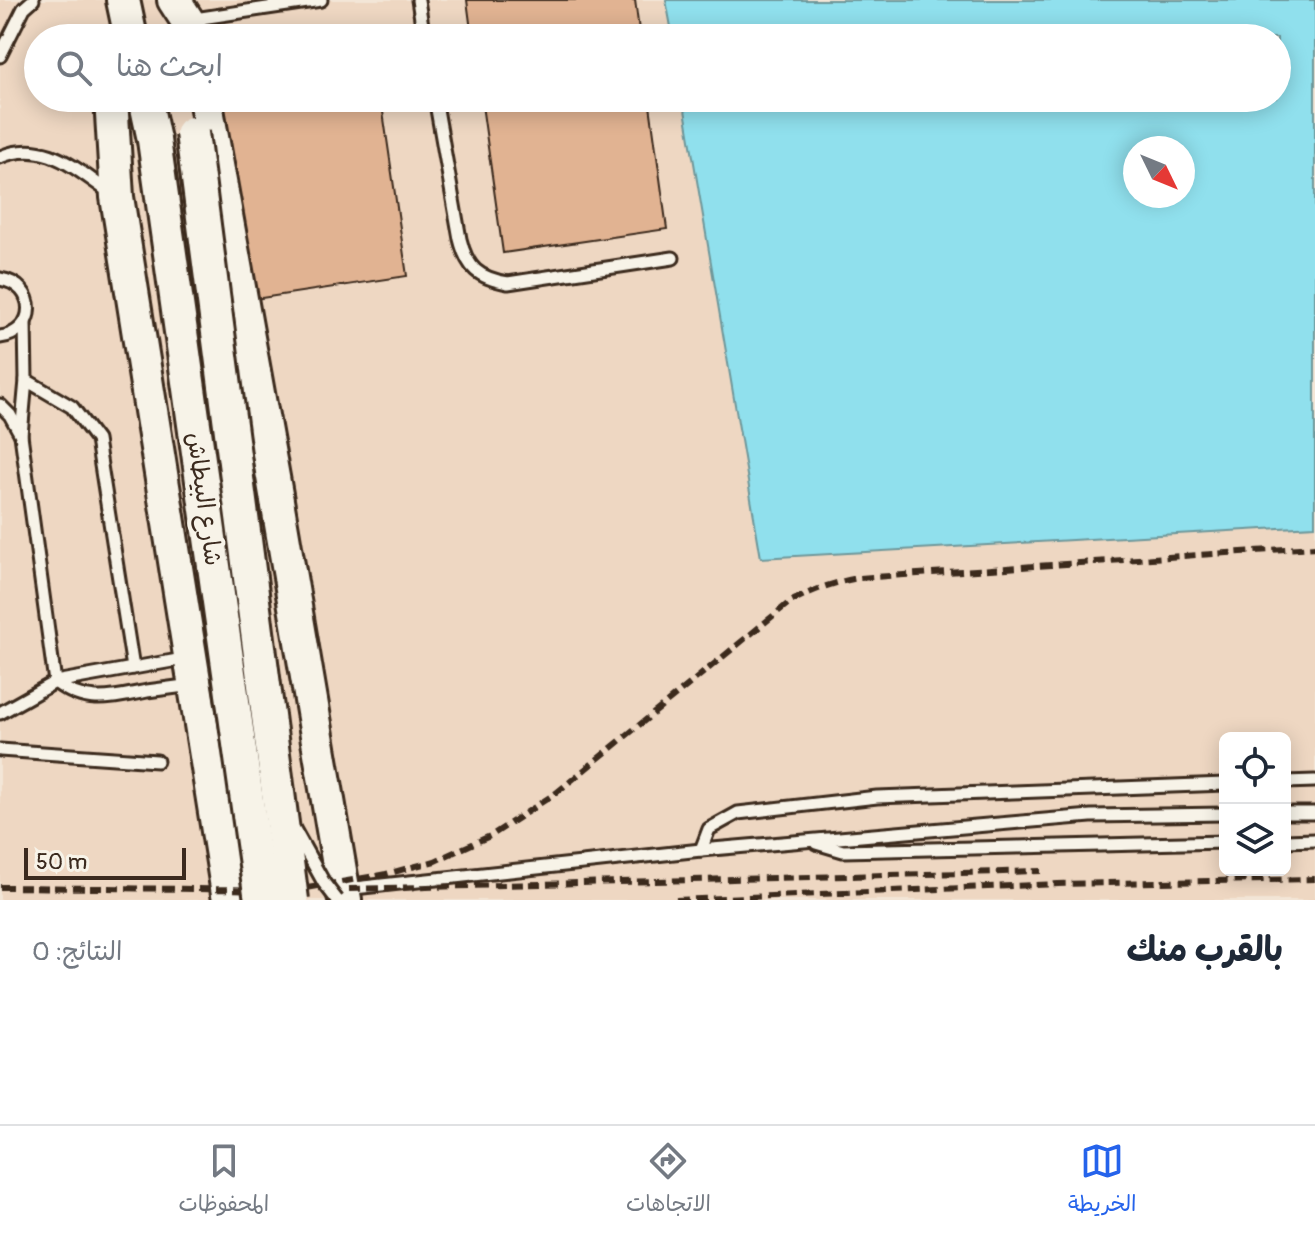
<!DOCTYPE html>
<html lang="ar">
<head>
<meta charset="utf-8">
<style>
  body { margin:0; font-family:Pangolin,"Playpen Sans Arabic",sans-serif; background:#f2f2f3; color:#1f2937; direction:rtl }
  .controls { position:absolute; right:24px; bottom:24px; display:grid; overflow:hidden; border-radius:12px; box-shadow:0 4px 20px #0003 }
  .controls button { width:72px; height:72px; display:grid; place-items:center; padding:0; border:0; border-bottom:2px solid #e0e1e3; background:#fff; color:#1f2937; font:40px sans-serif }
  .compass { position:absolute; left:1123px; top:136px; width:72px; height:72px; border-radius:50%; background:#fff; box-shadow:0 4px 20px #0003; rotate:133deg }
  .scale { position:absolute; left:24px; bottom:20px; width:162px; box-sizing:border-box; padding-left:8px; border:4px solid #3b2a1e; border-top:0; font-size:22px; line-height:28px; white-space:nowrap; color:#3b2a1e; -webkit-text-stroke:6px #f7f3e8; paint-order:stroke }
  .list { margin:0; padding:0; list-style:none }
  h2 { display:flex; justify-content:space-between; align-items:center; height:104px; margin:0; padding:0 32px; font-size:34px }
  h2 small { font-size:26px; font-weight:400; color:#747a83 }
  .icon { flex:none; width:44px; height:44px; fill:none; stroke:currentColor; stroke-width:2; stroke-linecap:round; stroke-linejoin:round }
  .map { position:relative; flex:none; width:1315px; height:900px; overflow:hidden; direction:ltr }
  .search { position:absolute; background:#fff; box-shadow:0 4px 20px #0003; left:24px; right:24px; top:24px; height:88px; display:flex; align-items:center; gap:20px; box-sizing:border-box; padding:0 28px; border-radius:44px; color:#747a83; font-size:30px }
  .sheet { height:224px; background:#fff }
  nav { display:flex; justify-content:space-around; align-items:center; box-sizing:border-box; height:112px; border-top:2px solid #e0e1e3; background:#fff; font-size:22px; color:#747a83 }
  nav a { display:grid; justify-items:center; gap:4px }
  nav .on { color:#2563eb }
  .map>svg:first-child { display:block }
</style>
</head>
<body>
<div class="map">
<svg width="1315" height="900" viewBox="0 0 1315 900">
  <rect width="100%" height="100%" fill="#f3e6d7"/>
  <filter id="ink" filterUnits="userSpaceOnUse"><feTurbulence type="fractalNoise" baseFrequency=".0125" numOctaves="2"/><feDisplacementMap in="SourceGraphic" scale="16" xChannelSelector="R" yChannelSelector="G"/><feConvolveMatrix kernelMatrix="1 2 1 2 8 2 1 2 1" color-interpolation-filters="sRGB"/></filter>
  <g filter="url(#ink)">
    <path fill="#eed7c2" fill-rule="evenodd" d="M 0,0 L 666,0 L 673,38 L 38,38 L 38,98 L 683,98 L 761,558 L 1315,526 L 1315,900 L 0,900 ZM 1225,738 L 1285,738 L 1285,870 L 1225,870 Z"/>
    <path fill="#90e0ed" stroke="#6e979a" stroke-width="2" fill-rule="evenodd" d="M 666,0 L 1315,0 L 1315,526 L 761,558 L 683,98 L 1277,98 L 1277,38 L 673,38 ZM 1135,148 L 1183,148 L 1183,196 L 1135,196 Z"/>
    <g fill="#e1b392" stroke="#3b2a1e" stroke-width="2">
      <polygon points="467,0 635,0 640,38 472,38"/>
      <polygon points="371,23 373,38 269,38"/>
      <polygon points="213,98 381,98 407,276 242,301"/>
      <polygon points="481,98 649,98 667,229 503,253"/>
    </g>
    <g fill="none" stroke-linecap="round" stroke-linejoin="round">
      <defs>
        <g id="lane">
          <polyline points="418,0 424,38"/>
          <polyline points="188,20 321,0"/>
          <polyline points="0,56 24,8 33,0"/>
          <path d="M 435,98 L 460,239 C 467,268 478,278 508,283 L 673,258"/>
          <path d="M 0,157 C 45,138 75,169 111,193"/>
          <path d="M 0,279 C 38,285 38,332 0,337"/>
          <path d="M 25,323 L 26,380 L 21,435 L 55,682 C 86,706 112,698 147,691 C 162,689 177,687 192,685"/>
          <polyline points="26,380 72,407 97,440 133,668"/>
          <polyline points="0,405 10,415 21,435"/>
          <polyline points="0,713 55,682 189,658"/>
          <polyline points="0,750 157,761"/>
          <polyline points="1285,782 1315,781"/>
          <polyline points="1285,813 1315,813"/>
          <polyline points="1285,841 1315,840"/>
          <polyline points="816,843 843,851 1225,842"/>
          <polyline points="701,850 709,829 738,813 877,797 1225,784"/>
          <polyline points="345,889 701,850 1091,816 1225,814"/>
        </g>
        <g id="secondary">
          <polyline points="123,0 131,38"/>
          <polyline points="174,0 187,20 193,38"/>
          <polyline points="111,98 117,197 229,900"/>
          <polyline points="145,98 154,140"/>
          <polyline points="205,98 273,477 345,900"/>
        </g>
      </defs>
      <use href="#lane" stroke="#3b2a1e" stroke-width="17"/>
      <use href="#secondary" stroke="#3b2a1e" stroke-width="38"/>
      <use href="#lane" stroke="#f7f3e8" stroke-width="11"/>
      <use href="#secondary" stroke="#f7f3e8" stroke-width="32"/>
      <g stroke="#3b2a1e" stroke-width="6" stroke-dasharray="12 6" stroke-linecap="butt">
        <path d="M 0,887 L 296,890 L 386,874 L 435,861 L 492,835 L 556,793 L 790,602 C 813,590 834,582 859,578 L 1315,547"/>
        <polyline points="349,889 1041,871"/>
        <polyline points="676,900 1058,884 1315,879"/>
      </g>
      <defs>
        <polyline id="lane-bridge" points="294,829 324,883 337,900"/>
        <g id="secondary-bridge">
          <polyline points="192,133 292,900"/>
          <polyline points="154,140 261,900"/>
        </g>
      </defs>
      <use href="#lane-bridge" stroke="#3b2a1e" stroke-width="17" stroke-linecap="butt"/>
      <use href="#secondary-bridge" stroke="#3b2a1e" stroke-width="38" stroke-linecap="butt"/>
      <use href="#lane-bridge" stroke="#f7f3e8" stroke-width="11"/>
      <use href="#secondary-bridge" stroke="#f7f3e8" stroke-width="32"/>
    </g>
  </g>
  <g text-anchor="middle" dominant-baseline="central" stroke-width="8" stroke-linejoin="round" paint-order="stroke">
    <g font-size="24" fill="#3b2a1e" stroke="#f7f3e8">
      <text transform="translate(204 499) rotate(82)">شارع البيطاش</text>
    </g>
  </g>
</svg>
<div class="controls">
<button><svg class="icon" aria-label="locate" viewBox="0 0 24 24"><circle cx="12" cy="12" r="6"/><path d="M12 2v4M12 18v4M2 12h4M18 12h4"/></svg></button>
<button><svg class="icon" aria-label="layers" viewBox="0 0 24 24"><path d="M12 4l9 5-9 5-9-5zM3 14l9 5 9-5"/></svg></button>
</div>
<svg class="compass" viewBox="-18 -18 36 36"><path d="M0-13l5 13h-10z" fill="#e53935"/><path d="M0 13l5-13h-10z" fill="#747a83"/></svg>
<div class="scale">50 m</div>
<div class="search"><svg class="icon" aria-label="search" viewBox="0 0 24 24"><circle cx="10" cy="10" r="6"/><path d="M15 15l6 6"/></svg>ابحث هنا</div>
</div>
<section class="sheet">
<h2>بالقرب منك<small>النتائج: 0</small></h2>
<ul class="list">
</ul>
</section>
<nav>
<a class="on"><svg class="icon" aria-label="map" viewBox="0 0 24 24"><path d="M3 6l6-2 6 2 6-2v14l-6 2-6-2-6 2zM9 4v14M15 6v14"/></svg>الخريطة</a>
<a><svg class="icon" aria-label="directions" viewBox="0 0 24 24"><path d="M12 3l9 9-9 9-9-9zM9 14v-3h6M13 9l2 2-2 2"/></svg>الاتجاهات</a>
<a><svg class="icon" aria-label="saved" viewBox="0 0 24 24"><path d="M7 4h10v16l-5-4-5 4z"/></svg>المحفوظات</a>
</nav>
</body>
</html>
